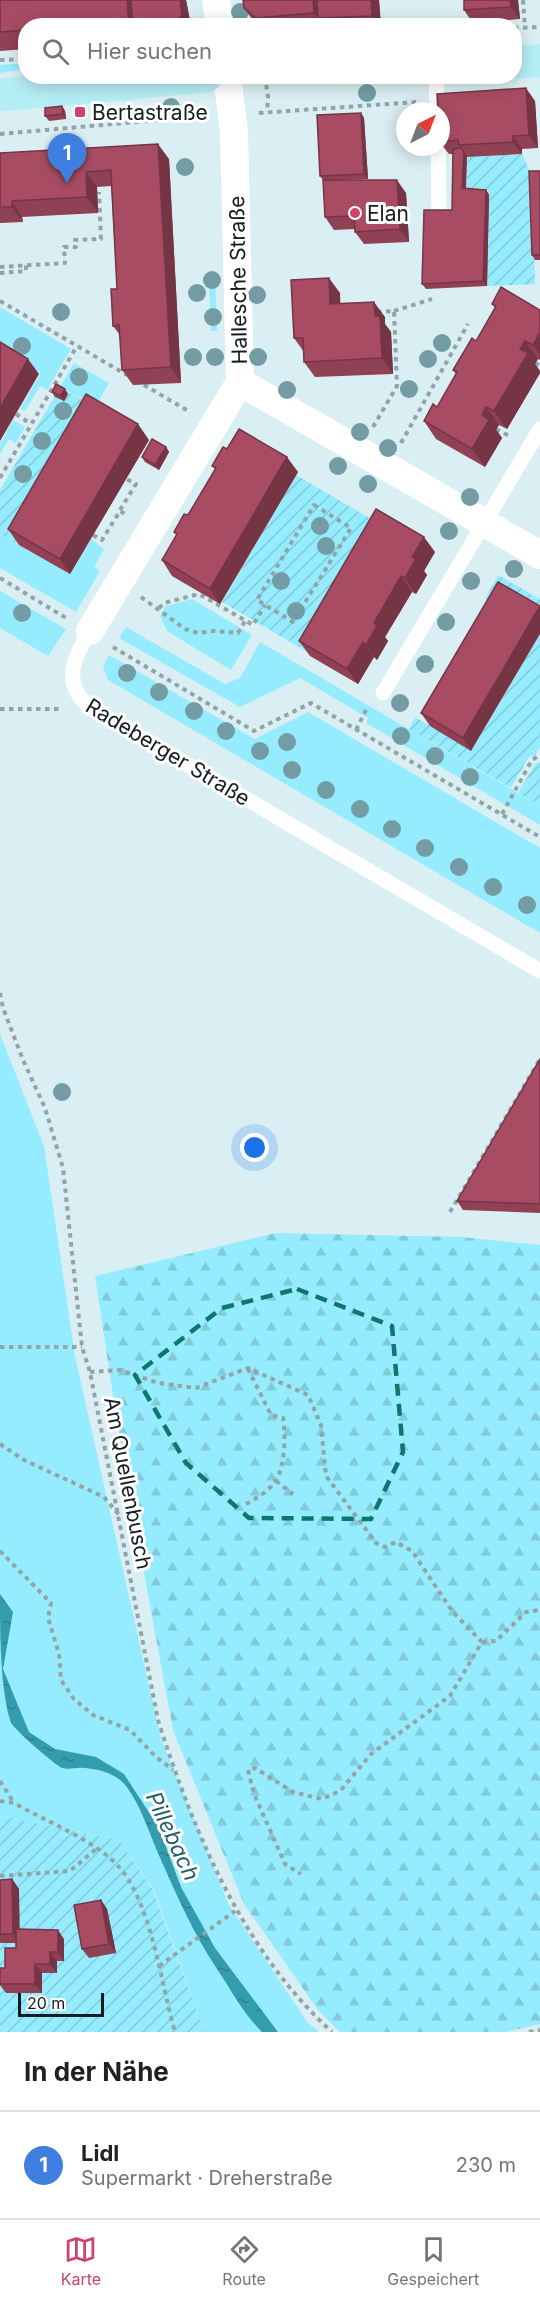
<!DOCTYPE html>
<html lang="de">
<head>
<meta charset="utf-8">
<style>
  body { margin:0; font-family:Inter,sans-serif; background:#f6f6f6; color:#202124 }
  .compass { position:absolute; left:396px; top:102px; width:54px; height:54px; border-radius:50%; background:#fff; box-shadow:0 3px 15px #0003; rotate:42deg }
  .scale { position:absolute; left:18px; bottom:15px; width:86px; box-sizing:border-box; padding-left:6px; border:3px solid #141c1d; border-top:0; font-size:16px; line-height:21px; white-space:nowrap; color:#141c1d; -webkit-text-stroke:4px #fff; paint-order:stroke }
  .you { position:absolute; left:255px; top:1148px; width:21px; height:21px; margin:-15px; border:4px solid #fff; border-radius:50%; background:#1a73e8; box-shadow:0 0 0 9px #1a73e833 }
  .badge { display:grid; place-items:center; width:39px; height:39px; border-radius:50%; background:#d0426b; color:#fff; font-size:20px; font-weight:700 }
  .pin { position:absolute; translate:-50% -50px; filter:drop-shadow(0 2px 3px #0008) }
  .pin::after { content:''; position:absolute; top:32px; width:21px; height:18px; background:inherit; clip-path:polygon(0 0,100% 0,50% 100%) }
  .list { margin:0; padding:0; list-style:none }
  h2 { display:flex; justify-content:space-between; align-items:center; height:78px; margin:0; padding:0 24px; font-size:26px }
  h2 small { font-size:20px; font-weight:400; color:#757577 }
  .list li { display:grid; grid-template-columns:39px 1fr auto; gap:18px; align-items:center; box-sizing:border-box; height:108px; padding:0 24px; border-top:2px solid #e0e0e0 }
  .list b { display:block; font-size:22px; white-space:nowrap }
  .list p { margin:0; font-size:20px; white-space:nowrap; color:#757577 }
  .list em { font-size:20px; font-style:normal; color:#757577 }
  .icon { flex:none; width:33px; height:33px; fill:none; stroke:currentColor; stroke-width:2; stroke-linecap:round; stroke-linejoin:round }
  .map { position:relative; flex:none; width:540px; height:2032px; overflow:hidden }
  .search { position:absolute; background:#fff; box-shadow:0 3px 15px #0003; left:18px; right:18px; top:18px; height:66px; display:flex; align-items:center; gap:15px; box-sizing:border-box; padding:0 21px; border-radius:24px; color:#757577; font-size:22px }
  .sheet { height:186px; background:#fff }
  nav { display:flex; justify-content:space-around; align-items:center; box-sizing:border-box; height:84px; border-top:2px solid #e0e0e0; background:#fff; font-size:16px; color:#757577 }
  nav a { display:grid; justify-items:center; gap:3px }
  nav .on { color:#d0426b }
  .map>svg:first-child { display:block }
</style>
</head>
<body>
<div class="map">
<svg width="540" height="2032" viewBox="0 0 540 2032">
  <defs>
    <pattern id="forest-firs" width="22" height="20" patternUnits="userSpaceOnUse" patternTransform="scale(1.5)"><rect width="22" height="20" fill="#95ecfe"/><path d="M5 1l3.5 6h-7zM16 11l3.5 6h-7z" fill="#80cad9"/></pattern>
    <pattern id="garden-furrows" width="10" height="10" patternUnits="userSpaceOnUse" patternTransform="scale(1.5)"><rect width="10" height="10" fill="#95ecfe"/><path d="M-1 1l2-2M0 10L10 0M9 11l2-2" fill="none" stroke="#80cad9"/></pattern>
    <pattern id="water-ripples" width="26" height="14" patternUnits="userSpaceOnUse" patternTransform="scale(1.5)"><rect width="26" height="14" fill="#339caf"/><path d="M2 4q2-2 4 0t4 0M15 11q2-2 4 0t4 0" fill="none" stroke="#2a7e8e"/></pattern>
  </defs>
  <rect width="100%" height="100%" fill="#daeff4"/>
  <g fill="#95ecfe">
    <polygon points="25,63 25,69 0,73 0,65"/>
    <polygon points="215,276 217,331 211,331 209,277"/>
    <polygon points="0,307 71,349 47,390 40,386 25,411 20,409 41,373 0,349"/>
    <polygon points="74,363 109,383 99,400 107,406 105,411 60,387"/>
    <polygon points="13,420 25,427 16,443 9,439 0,454 0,444"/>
    <polygon points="0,534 70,574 91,539 104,549 94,567 100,571 76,612 0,568"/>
    <polygon points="0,591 66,629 48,656 0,628"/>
    <polygon points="192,599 252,635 231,670 167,631 160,616 166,606"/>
    <polygon points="126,627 225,684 240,678 260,642 540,806 540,825 366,723 368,718 300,678 240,707 119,638"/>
    <polygon points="109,655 255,739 308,712 540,848 540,933 108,680 103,667"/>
    <polygon points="0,1034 44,1146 75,1356 161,1739 229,1905 308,2023 319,2032 204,2032 154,1890 119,1840 0,1816"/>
  </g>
  <polygon fill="url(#forest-firs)" points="276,1233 462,1237 540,1245 540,2024 506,2032 340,2032 318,2010 244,1904 173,1730 121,1448 95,1276"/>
  <g fill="url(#garden-furrows)">
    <polygon points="522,154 532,176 535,284 487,286 489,196 465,193 468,157"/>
    <polygon points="60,387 96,408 16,543 0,534 0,490"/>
    <polygon points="296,475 385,527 311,654 222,602"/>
    <polygon points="498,575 540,599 540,614 499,607 485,599"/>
    <polygon points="540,634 540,747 535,755 529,757 511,788 409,729 415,717 472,750"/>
    <polygon points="540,762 540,806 518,793 535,764"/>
    <polygon points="0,1816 119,1840 153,1890 204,2032 0,2032"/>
  </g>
  <path fill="url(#water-ripples)" d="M 0,1594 L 13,1612 L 3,1669 L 29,1732 L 55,1749 L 96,1757 L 124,1774 L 159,1828 L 181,1887 L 215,1948 L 278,2032 L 262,2032 C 240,2009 234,1994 217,1969 C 194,1935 178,1898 161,1860 C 150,1836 142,1807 126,1786 C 117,1774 99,1769 85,1768 C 77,1767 69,1770 62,1768 C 55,1765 16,1731 11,1723 C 0,1690 0,1632 0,1594 Z"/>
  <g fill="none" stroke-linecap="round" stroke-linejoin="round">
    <g stroke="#93a4a7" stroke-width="4" stroke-dasharray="4.5 4.5" stroke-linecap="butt">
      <polyline points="523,0 525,28"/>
      <polyline points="514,28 540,27"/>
      <polyline points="0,60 26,59"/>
      <polyline points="265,76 268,97 267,112"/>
      <polyline points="259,113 417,102"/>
      <polyline points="0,134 204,116"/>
      <polyline points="0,267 65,263 64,247 76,247 75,240 101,239 99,192"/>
      <polyline points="0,273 26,271 26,265"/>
      <polyline points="0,301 127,375"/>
      <polyline points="394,311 432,299"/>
      <polyline points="535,363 540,366"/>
      <polyline points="144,385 190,412"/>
      <polyline points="16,414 31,424"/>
      <polyline points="373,427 397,386 394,311 377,312"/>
      <polyline points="496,429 511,437"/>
      <polyline points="401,443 468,324"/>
      <polyline points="0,478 77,346"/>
      <polygon points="314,505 351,528 293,622 257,600"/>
      <polyline points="120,510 136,484 126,479"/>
      <polyline points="93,535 102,540 120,511 127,515"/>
      <polyline points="0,578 66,618"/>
      <polyline points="141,597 185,629 198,633 214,631 238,633 245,621"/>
      <polyline points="159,608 164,603 199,594 253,625 265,605"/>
      <polyline points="113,647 254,731 311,703 540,837"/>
      <polyline points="0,709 62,709"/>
      <polyline points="356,730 368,706"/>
      <polyline points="502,814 532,760 540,755"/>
      <path d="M 0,993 L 3,1008 L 23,1060 L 45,1108 L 63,1168 L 82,1347 L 90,1372 L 158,1720 C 194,1833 243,1951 332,2032"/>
      <polyline points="450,1212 540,1059"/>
      <polyline points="0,1347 82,1347"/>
      <polyline points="90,1372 120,1370 158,1383 196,1388 248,1368 308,1395 321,1425 326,1476 376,1543 385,1547 396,1542 412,1551 452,1611 482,1642 450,1696 371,1754 340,1791 322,1799 293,1792 255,1768 248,1770 254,1794 285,1864 301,1874"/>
      <polyline points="0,1444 24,1460 104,1497 119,1515"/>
      <polyline points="276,1481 293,1494"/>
      <path d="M 246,1504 C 255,1499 271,1490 276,1480 C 285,1467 286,1433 283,1418 L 271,1415 L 248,1369"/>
      <polyline points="0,1551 51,1603 48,1618 59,1654 61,1680 74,1699 93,1715 130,1730 156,1757 173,1770"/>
      <polyline points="482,1642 496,1641 526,1612 540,1610"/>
      <polyline points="0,1781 14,1803"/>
      <path d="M 0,1801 L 14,1803 C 45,1821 97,1841 120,1868 C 152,1906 161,1984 175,2032"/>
      <polyline points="0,1876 70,1871 96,1849"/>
      <polyline points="159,1966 235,1911"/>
      <polyline points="529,2032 540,2030"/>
    </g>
    <g stroke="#fff" stroke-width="15">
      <polyline points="436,76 437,111"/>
      <polyline points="438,147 439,211"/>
      <path d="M 90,631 C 73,658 61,684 91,708 L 540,971"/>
      <polyline points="383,693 540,429"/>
    </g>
    <g stroke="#fff" stroke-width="28">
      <polyline points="216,0 220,26"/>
      <polyline points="227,76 234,131 240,382"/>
      <polyline points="240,382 540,555"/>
      <polyline points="90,631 240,382"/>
    </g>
    <g stroke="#b5edf5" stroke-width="33">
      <polyline points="514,62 540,61"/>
      <polyline points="0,95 206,76"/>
    </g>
  </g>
  <g fill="#739ca4">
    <circle cx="240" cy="12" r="9"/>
    <circle cx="367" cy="93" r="9"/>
    <circle cx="171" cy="107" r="9"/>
    <circle cx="185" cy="167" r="9"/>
    <circle cx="212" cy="280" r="9"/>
    <circle cx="197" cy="293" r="9"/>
    <circle cx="257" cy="295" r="9"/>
    <circle cx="61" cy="312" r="9"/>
    <circle cx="213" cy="317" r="9"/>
    <circle cx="442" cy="343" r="9"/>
    <circle cx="22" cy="346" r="9"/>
    <circle cx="193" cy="357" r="9"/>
    <circle cx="215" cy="357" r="9"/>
    <circle cx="258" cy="357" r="9"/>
    <circle cx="428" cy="359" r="9"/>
    <circle cx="79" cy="377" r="9"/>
    <circle cx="409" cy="389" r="9"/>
    <circle cx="287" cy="390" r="9"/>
    <circle cx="63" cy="411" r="9"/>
    <circle cx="360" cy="432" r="9"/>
    <circle cx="42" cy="441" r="9"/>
    <circle cx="388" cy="448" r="9"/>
    <circle cx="338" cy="466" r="9"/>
    <circle cx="23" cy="474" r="9"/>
    <circle cx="368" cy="484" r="9"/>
    <circle cx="470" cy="497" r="9"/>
    <circle cx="320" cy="526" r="9"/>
    <circle cx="449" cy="531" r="9"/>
    <circle cx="326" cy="546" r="9"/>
    <circle cx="514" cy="569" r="9"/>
    <circle cx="281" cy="581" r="9"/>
    <circle cx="471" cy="581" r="9"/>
    <circle cx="296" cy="611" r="9"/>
    <circle cx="22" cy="613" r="9"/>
    <circle cx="446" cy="622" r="9"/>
    <circle cx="425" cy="664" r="9"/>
    <circle cx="127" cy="673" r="9"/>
    <circle cx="159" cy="692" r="9"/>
    <circle cx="400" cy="703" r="9"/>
    <circle cx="194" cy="711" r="9"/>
    <circle cx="226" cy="731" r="9"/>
    <circle cx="401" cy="736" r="9"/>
    <circle cx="287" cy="742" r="9"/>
    <circle cx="260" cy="751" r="9"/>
    <circle cx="435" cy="756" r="9"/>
    <circle cx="292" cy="770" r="9"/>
    <circle cx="470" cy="777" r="9"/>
    <circle cx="326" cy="790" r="9"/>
    <circle cx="360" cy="809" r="9"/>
    <circle cx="392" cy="829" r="9"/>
    <circle cx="425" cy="848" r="9"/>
    <circle cx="459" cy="867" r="9"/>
    <circle cx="493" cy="887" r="9"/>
    <circle cx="527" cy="905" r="9"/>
    <circle cx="62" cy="1092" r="9"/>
  </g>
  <g fill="#904154">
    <polygon points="0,0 186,0 191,26 26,26 26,49 0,51"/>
    <polygon points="243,0 379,0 381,26 257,26 244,8"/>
    <polygon points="518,0 520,19 473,23 464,10"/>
    <polygon points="535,101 538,148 522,149 522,154 467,157 466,189 486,190 489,195 487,286 426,289 422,284 452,210 453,154 449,154 441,144 441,111"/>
    <polygon points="62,106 65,111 66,119 49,121 45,116"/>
    <polygon points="361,113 364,118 368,179 338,180 406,193 409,242 364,244 355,232 355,229 334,230 325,217 323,180 320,176"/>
    <polygon points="0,153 169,159 181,383 133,385 122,370 120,335 113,326 117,289 111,186 97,187 98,213 22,217 23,222 0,223"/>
    <polygon points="540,171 540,260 535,260 532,255"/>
    <polygon points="340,293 340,303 385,317 385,324 391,332 393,374 315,377 304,362 304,352 294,338"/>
    <polygon points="492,304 540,310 540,360 538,359 535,364 540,371 540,373 507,429 499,425 496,429 502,438 485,467 436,439 424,421 437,407 456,374 453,370 476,341 495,308"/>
    <polygon points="52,392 68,394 64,401 55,397"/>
    <polygon points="149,440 70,574 19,545 8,529"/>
    <polygon points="166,447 169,452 159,470 145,462 142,457"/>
    <polygon points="227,449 298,472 220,604 172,576 162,560 176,535 174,532 188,515 215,469 212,466"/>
    <polygon points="435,552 424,571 427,575 416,594 412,592 385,637 388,641 377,660 374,657 358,684 310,656 299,641"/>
    <polygon points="498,582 471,751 430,726 421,713"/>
    <polygon points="540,1059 540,1213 463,1210 457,1201"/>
    <polygon points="12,1879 19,1889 19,1929 64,1939 64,1961 57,1961 57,1973 42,1973 42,1993 6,1993 0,1985 0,1968 5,1968 16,1948 16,1943 0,1943 0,1880"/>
    <polygon points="101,1900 107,1909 116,1953 89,1958 82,1949"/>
  </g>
  <g fill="#753545">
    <polygon points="127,0 139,0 141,26 130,26 129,25"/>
    <polygon points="180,0 186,0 191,26 173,26"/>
    <polygon points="313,0 325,0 318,18 323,26 314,13"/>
    <polygon points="371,0 379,0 381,26 379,26 372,16"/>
    <polygon points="510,0 518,0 520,19 511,7"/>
    <polygon points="526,88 535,101 538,148 529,135"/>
    <polygon points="62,106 65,111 66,119 63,114"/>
    <polygon points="361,113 364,118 368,179 364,174"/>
    <polygon points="513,136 522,149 522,154 513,142"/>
    <polygon points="158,144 169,159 181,383 171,367"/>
    <polygon points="464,152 467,157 465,193 462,188"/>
    <polygon points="86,172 97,187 98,213 87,197"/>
    <polygon points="397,180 406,193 409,242 400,229"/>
    <polygon points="486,190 489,195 487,286 483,281"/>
    <polygon points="12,201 22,217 23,222 12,207"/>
    <polygon points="329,278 340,293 341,319 330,304"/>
    <polygon points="374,302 385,317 385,324 391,332 393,374 382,358 375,316"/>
    <polygon points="540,332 540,355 533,345"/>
    <polygon points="525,341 538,359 535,364 540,371 540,373 507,429 494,411 520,349"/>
    <polygon points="28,359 39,374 0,441 0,408"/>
    <polygon points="65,389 68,394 64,401 60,396"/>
    <polygon points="486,407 499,425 496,430 502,438 485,467 472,449 482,415"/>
    <polygon points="138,424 149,440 70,574 60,559"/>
    <polygon points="166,447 169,452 159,470 155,465"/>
    <polygon points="287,457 298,472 220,604 210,589"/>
    <polygon points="424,537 435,552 424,571 427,575 416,594 405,578 412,557"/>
    <polygon points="401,576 412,592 385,637 388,641 377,660 366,645 374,623"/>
    <polygon points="540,606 540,634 471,751 463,738"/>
    <polygon points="363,642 374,657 358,684 347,669"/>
    <polygon points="12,1879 19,1889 20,1943 13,1934"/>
    <polygon points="101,1900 107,1909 116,1953 109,1944"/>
    <polygon points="58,1930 64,1939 64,1961 58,1952"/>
    <polygon points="50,1952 57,1961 57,1973 50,1964"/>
    <polygon points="35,1964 42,1973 42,1993 35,1984"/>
  </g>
  <g fill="#a74c62" stroke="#753545" stroke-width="1.5">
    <polygon points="0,0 127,0 129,25 112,26 26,26 26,30 0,32"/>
    <polygon points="131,0 180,0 182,15 173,26 133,26"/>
    <polygon points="243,0 313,0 314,13 256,18 244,8"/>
    <polygon points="317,0 371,0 372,16 318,18"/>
    <polygon points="464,0 510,0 511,7 464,10"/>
    <polygon points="526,88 529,135 513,136 513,142 459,145 458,140 441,142 441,111 438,111 437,94"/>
    <polygon points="62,106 63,114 45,116 45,108"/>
    <polygon points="361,113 364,174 320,176 317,115"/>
    <polygon points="158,144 171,367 122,370 119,325 113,326 111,289 117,289 111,170 86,172 87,197 12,201 12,207 0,207 0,153"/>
    <polygon points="461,148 464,152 462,188 486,190 483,281 422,284 424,210 452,210 453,149"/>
    <polygon points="529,171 540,171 540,255 532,255"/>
    <polygon points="323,180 397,180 400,229 355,232 354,216 325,217"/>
    <polygon points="329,278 330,304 374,302 375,316 380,316 382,358 304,362 303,338 294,338 291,280"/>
    <polygon points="501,287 540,310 540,332 533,345 525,341 520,349 528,353 494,411 486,407 482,415 489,420 472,449 424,421 433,404 437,407 457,372 453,370 472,338 476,341 496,306 492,304"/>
    <polygon points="0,342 28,359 0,408"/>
    <polygon points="56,384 65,389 60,396 52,392"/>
    <polygon points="86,394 138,424 60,559 8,529"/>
    <polygon points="239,429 287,457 210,589 162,560 177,534 174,532 184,514 188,515 216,468 212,466 223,447 227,449"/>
    <polygon points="152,439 166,447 155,465 142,457"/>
    <polygon points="376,509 424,537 412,557 416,559 405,578 401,576 374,623 377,626 366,645 363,642 347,669 299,641"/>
    <polygon points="498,582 540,606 463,738 421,713"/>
    <polygon points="540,1059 540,1204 457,1201"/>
    <polygon points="12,1879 13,1934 0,1934 0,1880"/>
    <polygon points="101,1900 109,1944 82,1949 74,1905"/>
    <polygon points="16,1929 58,1930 58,1952 50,1952 50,1964 35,1964 35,1984 0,1984 0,1968 5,1968 5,1948 16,1948"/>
  </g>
  <path fill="none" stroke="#0f766e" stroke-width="4.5" stroke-dasharray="12 8" stroke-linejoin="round" d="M 297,1289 L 392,1326 L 403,1452 L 371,1519 L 249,1518 L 186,1463 L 135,1375 L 222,1308 Z"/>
  <g fill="#d0426b" stroke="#fff" stroke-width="2">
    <rect x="74" y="106" width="12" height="12" rx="3"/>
    <circle cx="355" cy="213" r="6"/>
  </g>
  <g text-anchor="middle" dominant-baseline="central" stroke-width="6" stroke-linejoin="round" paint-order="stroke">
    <g font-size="21" fill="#141c1d" stroke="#fff" text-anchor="start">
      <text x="92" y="112">Bertastraße</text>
      <text x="367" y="213">Elan</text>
    </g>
    <g font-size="21" fill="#141c1d" stroke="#fff">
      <text transform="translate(238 280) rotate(-91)">Hallesche Straße</text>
      <text transform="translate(168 752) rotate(31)">Radeberger Straße</text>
      <text transform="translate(128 1483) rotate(79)">Am Quellenbusch</text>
    </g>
    <g font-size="22" font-style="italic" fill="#255d67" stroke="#fff">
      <text transform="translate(173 1836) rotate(65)">Pillebach</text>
    </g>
  </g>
</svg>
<svg class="compass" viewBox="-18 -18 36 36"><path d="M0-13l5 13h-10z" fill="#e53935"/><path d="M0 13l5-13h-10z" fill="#757577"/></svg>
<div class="scale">20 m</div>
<div class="you"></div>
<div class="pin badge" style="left:67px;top:183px;background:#3f7fe0">1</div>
<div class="search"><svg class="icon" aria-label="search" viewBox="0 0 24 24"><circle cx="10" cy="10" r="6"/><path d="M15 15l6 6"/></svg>Hier suchen</div>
</div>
<section class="sheet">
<h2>In der Nähe<small></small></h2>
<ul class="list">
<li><span class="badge" style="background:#3f7fe0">1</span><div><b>Lidl</b><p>Supermarkt · Dreherstraße</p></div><em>230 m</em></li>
</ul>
</section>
<nav>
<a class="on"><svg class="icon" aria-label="map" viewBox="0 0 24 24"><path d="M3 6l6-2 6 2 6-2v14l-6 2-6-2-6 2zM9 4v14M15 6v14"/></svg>Karte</a>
<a><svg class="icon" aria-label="directions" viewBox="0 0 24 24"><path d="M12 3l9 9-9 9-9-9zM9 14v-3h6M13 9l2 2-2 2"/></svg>Route</a>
<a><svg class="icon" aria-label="saved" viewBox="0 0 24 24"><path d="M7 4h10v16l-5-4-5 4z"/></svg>Gespeichert</a>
</nav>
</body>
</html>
